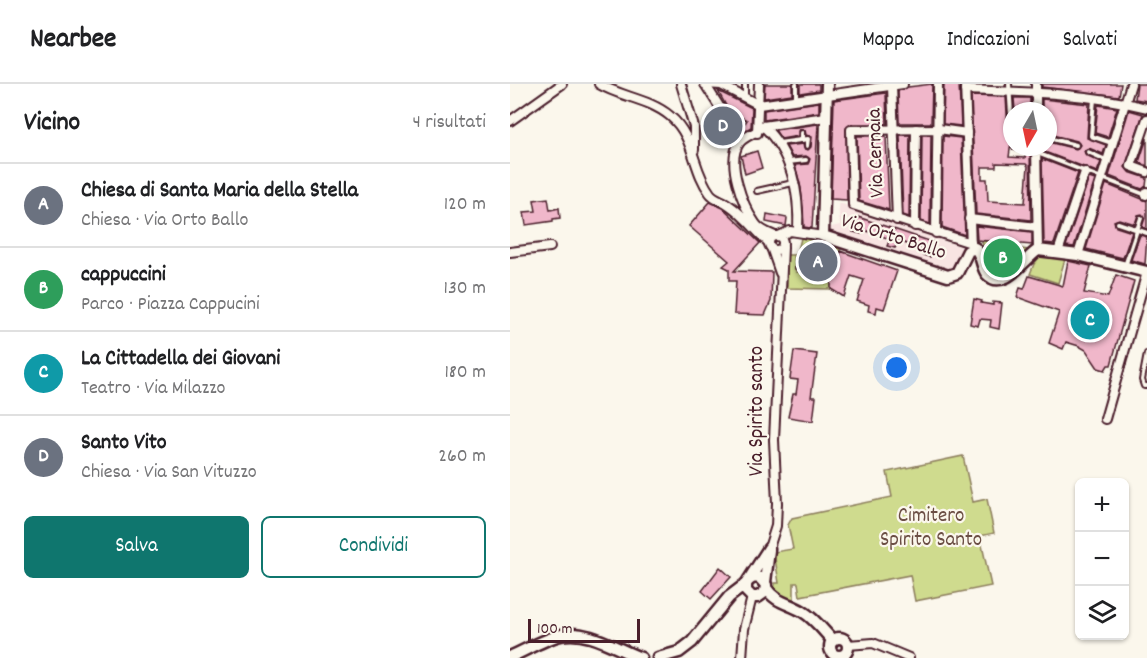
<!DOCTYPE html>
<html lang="it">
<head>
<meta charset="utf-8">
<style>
  body { margin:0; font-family:Dekko,sans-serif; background:#f6f6f6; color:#202124 }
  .controls { position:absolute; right:18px; bottom:18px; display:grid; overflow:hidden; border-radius:9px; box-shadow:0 2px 4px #0004 }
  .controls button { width:54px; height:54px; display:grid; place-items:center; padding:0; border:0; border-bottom:2px solid #e0e0e0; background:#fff; color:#202124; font:30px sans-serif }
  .compass { position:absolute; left:493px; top:18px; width:54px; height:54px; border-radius:50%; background:#fff; box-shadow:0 2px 4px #0004; rotate:189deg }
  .scale { position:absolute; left:18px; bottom:15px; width:112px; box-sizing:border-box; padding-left:6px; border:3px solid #4a1f2b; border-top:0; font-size:16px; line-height:21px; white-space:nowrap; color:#4a1f2b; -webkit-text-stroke:4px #fbf7ec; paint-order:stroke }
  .you { position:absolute; left:387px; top:284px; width:21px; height:21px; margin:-15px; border:4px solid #fff; border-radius:50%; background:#1a73e8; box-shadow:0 0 0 9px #1a73e833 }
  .badge { display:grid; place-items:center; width:39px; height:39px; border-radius:50%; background:#0f766e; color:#fff; font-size:20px; font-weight:700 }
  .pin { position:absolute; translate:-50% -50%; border:3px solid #fff; box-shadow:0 2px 6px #0006 }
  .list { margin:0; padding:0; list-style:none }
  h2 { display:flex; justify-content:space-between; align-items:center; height:78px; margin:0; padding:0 24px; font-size:26px }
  h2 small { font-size:20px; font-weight:400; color:#757577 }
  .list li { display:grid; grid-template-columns:39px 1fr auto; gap:18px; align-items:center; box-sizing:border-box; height:84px; padding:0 24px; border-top:2px solid #e0e0e0 }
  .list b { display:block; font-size:22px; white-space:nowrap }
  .list p { margin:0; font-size:20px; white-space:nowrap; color:#757577 }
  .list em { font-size:20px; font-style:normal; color:#757577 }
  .actions { display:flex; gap:12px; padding:18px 24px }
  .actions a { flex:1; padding:14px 0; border:2px solid #0f766e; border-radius:9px; text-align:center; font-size:21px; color:#0f766e }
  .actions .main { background:#0f766e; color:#fff }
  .icon { flex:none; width:33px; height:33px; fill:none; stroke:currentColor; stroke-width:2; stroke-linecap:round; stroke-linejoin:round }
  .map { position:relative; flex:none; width:637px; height:574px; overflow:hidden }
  header { display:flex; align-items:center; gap:36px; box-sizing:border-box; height:84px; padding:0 30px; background:#fff; border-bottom:2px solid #e0e0e0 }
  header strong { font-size:28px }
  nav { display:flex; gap:33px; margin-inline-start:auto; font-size:21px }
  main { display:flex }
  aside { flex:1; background:#fff }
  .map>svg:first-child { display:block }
</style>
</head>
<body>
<header>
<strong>Nearbee</strong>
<nav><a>Mappa</a><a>Indicazioni</a><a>Salvati</a></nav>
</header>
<main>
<aside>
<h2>Vicino<small>4 risultati</small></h2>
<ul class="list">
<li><span class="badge" style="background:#6b7280">A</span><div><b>Chiesa di Santa Maria della Stella</b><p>Chiesa · Via Orto Ballo</p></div><em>120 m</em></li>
<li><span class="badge" style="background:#2e9e5b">B</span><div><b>cappuccini</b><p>Parco · Piazza Cappucini</p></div><em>130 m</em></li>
<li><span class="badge" style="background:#0f9aa8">C</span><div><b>La Cittadella dei Giovani</b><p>Teatro · Via Milazzo</p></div><em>180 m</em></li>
<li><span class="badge" style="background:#6b7280">D</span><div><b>Santo Vito</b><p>Chiesa · Via San Vituzzo</p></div><em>260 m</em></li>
</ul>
<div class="actions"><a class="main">Salva</a><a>Condividi</a></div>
</aside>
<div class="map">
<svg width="637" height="574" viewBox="0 0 637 574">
  <rect width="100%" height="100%" fill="#fbf7ec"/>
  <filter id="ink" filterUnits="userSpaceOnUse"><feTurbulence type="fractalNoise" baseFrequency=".0167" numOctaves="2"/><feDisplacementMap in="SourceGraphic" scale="12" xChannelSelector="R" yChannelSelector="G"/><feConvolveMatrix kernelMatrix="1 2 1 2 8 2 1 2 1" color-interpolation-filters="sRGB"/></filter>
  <g filter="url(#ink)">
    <polygon fill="#f8e4e2" points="328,119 339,122 341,126 452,163 447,182 438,186 321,150 321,143 330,141"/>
    <g fill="#cfdb8e" stroke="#8c7d5c" stroke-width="1.5">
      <polygon points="291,154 330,161 330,171 288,171 288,173 285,174 286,188 289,188 289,185 296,185 297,182 314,184 319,183 330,188 321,188 321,205 277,204 277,171 287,171"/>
      <polygon points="472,157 497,159 497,163 519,166 493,187 484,189 479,184"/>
      <polygon points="534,170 555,175 548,199 520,190 524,180 530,172 534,173"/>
      <polygon points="453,372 463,418 477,415 484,449 470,452 481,502 405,517 400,491 290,512 288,499 284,499 284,515 270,513 270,509 264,510 265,499 269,499 264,468 283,465 278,441 282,434 382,413 377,388"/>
    </g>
    <g fill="#f0b7ca" stroke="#4a1f2b" stroke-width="1.5" fill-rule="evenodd">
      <polygon points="255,0 282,0 282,10 254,14"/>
      <polygon points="290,0 309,0 309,6 290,9"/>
      <polygon points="422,0 421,39 389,39 388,7 398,3"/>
      <polygon points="434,0 449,0 451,42 433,40"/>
      <polygon points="532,0 611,0 609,12 532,3"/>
      <polygon points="627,0 637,0 637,17 625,15"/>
      <polygon points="208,7 242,24 241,43 233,48 231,45 237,36 219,27"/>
      <polygon points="376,9 377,40 341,40 336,44 337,116 321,115 324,16"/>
      <path d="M 461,12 L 496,13 L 498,45 L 500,49 L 501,58 L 499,73 L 515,74 L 517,63 L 520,63 L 521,136 L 466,130 ZM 486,79 L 516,80 L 518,82 L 515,119 L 478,117 L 477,95 L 472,95 L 472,83 L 486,83 Z"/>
      <polygon points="504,14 520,14 520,27 505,27"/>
      <polygon points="532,15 579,20 577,54 596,61 593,70 579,64 574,67 576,71 591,78 587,88 532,67 532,63 538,63 538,58 566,65 570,61 567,57 538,50 538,27 532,27"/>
      <polygon points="309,18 309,28 254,36 254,26"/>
      <polygon points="588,21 607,24 598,53 585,49"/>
      <polygon points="619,26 633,30 615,83 619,88 637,94 636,102 632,105 599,92"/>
      <polygon points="308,40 302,144 300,144 294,143 291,104 285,81 298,80 300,75 296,72 282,73 276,62 293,60 294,65 298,66 301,63 302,53 296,51 295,46 291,45 288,47 288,52 271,55 265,46"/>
      <polygon points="390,51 400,51 399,133 393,131"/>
      <polygon points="412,51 421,51 420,140 411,137"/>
      <polygon points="347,52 376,52 379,126 349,117"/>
      <polygon points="433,52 451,54 455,151 432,143"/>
      <polygon points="637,54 637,82 629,78"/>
      <polygon points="247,67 252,84 235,90 231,72"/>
      <polygon points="532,75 568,89 544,160 534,159"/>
      <polygon points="579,94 585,96 564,163 556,162"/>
      <polygon points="596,100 637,117 637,145 632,143 635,134 632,130 628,131 625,140 609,135 604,137 606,143 622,148 613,174 576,165"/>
      <polygon points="38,114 40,126 49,124 50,134 43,135 43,137 16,141 14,128 26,127 24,116"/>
      <polygon points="200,118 213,124 250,159 224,187 262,188 261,217 255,231 224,230 226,197 219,197 219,185 213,182 219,177 179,142"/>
      <polygon points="257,130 277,134 276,142 256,138"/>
      <polygon points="348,133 425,159 420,173 413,171 414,166 388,157 385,164 377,162 380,155 354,146 352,150 343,148"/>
      <polygon points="466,142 522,148 522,161 467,156"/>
      <polygon points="630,151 637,153 635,180 621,176"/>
      <polygon points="330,167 387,187 374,225 367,223 366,229 358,227 359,221 347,217 354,196 341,192 334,213 321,205 321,184 297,182 297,185 285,185 285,173 288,173 288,171 330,171"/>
      <polygon points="558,177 581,182 574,209 598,213 606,191 624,197 601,281 598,281 595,286 588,284 576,266 569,262 556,258 553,265 539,259 549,228 507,213 510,204 514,205 519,192 553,202"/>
      <polygon points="464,215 472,217 471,219 483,221 483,218 492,219 489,245 480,243 481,236 470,235 468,242 460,240"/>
      <polygon points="284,267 307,270 301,313 306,313 303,337 278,333 283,310 286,310 288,296 280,295"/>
      <polygon points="210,483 221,493 201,515 192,507"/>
    </g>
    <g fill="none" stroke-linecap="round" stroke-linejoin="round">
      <defs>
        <g id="lane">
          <polyline points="286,0 286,14"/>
          <polyline points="499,0 502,45"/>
          <polyline points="235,13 235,0"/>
          <polyline points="584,15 581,52 602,59"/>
          <polyline points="292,49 292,56"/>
          <polyline points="538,54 566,61"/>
          <polyline points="269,59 298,55 297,62"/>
          <polyline points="505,63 510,64"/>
          <polyline points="578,68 596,76"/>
          <polyline points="527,69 636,111"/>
          <polyline points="278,78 296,76"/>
          <polyline points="247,107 283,99"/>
          <polyline points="608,139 637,149"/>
          <polyline points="615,182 631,134"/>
          <polyline points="637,270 632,296 634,302 637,302"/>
        </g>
        <g id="street">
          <path d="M 89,0 C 111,13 140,15 160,32 C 185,53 182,85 200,109 C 204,115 213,116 219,121 C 234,131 246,147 259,159"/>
          <polyline points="171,0 184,43 184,66"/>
          <polyline points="195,0 211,1 249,21 393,0"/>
          <polyline points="195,0 231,57"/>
          <polyline points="455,0 461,163"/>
          <polyline points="526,0 526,27"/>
          <polyline points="382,2 387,136"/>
          <path d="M 455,6 C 515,8 579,9 637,24"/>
          <polyline points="637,35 621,82 637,88"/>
          <polyline points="0,37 52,0"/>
          <path d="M 253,42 C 247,49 235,52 230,58 C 215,77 233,122 245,139 C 249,146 258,149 265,152"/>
          <path d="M 253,42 C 282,69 290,110 288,147"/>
          <polyline points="253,42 316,33"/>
          <polyline points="247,49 249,0"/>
          <polyline points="457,49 429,45 341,46 343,121 461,159"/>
          <polyline points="526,63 528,166"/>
          <polyline points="636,111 637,108"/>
          <polyline points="459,135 527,143"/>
          <polyline points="405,142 406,45"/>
          <polyline points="426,149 428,0"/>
          <circle cx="266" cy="159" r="7"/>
          <polyline points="269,152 280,147 313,152"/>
          <polyline points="262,166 270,189"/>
          <polyline points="0,168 40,163"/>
          <polyline points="548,168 575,88"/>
          <polyline points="568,171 621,0"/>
          <polyline points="595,335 637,188"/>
          <polyline points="259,464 266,442 267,419 264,356 273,163"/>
          <polyline points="338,561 363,559 399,574"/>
          <polyline points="232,574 234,545 242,513"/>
        </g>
        <g id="secondary">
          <path d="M 317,0 L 313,152 L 438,192 L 447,189 L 458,167 L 465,164 C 473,172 471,183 477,190 C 494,208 515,174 528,166 L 568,171 L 637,188"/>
          <polyline points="255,498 259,466"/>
          <polyline points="236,500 236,507 242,513 248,513 255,508 256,501 250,494 244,493 239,496"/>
          <path d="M 256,504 C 265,518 278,519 292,527 C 304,534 313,546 323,557"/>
          <circle cx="329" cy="563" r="9"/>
          <path d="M 0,573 C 16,566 34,555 51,551 C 78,545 106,565 131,574"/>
          <polyline points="148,574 169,568 182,558 219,513 236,500 259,464"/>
        </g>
      </defs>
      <use href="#lane" stroke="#4a1f2b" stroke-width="8"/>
      <use href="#street" stroke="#4a1f2b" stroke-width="12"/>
      <use href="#secondary" stroke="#4a1f2b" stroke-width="15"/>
      <use href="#lane" stroke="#fbf7ec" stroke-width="4"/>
      <use href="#street" stroke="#fbf7ec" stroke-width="8"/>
      <use href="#secondary" stroke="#fbf7ec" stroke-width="10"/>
    </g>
  </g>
  <g text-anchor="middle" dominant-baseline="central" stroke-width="4.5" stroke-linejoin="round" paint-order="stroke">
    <g font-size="21" fill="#4a1f2b" stroke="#fbf7ec">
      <text transform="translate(367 69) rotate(-92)">Via Cernaia</text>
      <text transform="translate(383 154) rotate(18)">Via Orto Ballo</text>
      <text transform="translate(248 327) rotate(-90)">Via Spirito santo</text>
    </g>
    <g font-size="21" fill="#6b4e44" stroke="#fbf7ec">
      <text x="421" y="433">Cimitero<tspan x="421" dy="24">Spirito Santo</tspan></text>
    </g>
  </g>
</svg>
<div class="controls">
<button>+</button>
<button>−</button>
<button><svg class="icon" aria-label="layers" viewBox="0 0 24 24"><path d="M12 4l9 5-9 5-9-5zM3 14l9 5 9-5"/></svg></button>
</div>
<svg class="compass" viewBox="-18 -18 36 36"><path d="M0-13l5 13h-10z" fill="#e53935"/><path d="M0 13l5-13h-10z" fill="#757577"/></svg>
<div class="scale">100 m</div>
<div class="you"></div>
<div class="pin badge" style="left:308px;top:178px;background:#6b7280">A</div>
<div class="pin badge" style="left:493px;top:174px;background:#2e9e5b">B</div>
<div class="pin badge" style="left:580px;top:236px;background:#0f9aa8">C</div>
<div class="pin badge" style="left:213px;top:42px;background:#6b7280">D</div>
</div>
</main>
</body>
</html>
